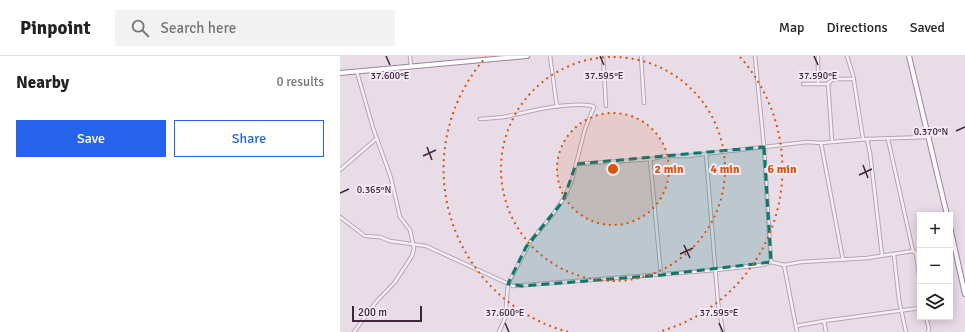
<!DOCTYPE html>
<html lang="en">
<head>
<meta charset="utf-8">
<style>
  body { margin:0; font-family:Signika,sans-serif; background:#f2f2f2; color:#222 }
  .controls { position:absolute; right:12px; bottom:12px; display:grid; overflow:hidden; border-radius:0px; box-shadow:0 2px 10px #0003 }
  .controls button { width:36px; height:36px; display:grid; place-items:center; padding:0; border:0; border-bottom:1px solid #e0e0e0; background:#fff; color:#222; font:20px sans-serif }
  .scale { position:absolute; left:12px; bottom:10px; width:70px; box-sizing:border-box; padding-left:4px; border:2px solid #3f243c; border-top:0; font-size:11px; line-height:14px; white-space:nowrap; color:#3f243c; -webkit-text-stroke:3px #f5ebf5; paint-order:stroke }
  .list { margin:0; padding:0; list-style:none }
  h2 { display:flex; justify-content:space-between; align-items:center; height:52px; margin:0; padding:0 16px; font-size:17px }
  h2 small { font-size:13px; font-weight:400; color:#767676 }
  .actions { display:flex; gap:8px; padding:12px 16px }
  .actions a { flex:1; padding:9px 0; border:1px solid #2563eb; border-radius:0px; text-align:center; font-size:14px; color:#2563eb }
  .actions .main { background:#2563eb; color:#fff }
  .icon { flex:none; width:22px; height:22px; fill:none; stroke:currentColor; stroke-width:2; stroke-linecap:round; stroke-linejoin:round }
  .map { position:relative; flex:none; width:625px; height:276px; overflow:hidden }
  header { display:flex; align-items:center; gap:24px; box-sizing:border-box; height:56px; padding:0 20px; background:#fff; border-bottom:1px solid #e0e0e0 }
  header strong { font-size:19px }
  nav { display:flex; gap:22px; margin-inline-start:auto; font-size:14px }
  .search { width:280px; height:36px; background:#f2f2f2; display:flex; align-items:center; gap:10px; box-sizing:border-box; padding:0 14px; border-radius:0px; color:#767676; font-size:15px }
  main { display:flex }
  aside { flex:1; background:#fff }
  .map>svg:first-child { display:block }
</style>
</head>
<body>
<header>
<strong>Pinpoint</strong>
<div class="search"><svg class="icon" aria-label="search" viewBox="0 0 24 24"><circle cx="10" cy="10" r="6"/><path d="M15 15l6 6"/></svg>Search here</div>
<nav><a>Map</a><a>Directions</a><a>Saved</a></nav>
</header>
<main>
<aside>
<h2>Nearby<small>0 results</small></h2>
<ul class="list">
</ul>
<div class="actions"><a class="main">Save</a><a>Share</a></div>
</aside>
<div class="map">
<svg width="625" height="276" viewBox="0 0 625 276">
  <rect width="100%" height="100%" fill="#e8dce6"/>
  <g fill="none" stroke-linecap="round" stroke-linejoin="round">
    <defs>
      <g id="minor">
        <polyline points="70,0 71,11"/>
        <polyline points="210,0 217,51"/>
        <polyline points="263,0 266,50"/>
        <polyline points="301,0 304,47"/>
        <polyline points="415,0 424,91 431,206"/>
        <polyline points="507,0 513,19 523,83"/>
        <polyline points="488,27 492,85"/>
        <polyline points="463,28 487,28 494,23 514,23"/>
        <polyline points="478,28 478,0"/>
        <path d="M 140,63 C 150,62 160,62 169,60 C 192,55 229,45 253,50 L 254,51 L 245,73 L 232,124 L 226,139 L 214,157 L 190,186 L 168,228 L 165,262 L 159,276"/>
        <polyline points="527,83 530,97 542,199"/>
        <polyline points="548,83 573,195"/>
        <polyline points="481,87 503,204"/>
        <polyline points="366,98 378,247 383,276"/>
        <polyline points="310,103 321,219"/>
        <polyline points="236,108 312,103 324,100 347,100 467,86 481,87 527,83 589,81"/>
        <polyline points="0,114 36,83"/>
        <polyline points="0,161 25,180 40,181 50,185 86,190 173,230 376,214 422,209 431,206 444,209 461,206 527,202 573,195 576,197 580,196"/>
        <polyline points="576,197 580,224"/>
        <polyline points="554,199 559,244 566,276"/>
        <polyline points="444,209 457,276"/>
        <polyline points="586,261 589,273 588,276"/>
        <polyline points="484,265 486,276"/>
        <polyline points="456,270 484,265 580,252"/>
        <polyline points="14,276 36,246 55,226 72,200 74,192 70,174 60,161 51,122 33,72 17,16"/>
      </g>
      <g id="highway">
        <polyline points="569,0 607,159"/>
        <polyline points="0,17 187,0"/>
        <polyline points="610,171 625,238"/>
      </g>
    </defs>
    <use href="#minor" stroke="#b5a5b3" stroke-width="4.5"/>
    <use href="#highway" stroke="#9f829d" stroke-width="6"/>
    <use href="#minor" stroke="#f6eff5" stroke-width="2.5"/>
    <use href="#highway" stroke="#fff" stroke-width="4"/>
  </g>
  <path fill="#0f766e" fill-opacity="0.2" stroke="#0f766e" stroke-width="3" stroke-dasharray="8 5" stroke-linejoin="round" d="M 424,91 L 431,206 L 321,219 L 182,230 L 168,228 L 186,191 L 223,145 L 236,108 Z"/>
  <path fill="none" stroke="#3f243c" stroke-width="1.5" d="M 46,0 L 50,9M 260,0 L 264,9M 474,0 L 478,9M 616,75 L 625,71M 87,91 L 92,104M 83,100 L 96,94M 523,109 L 528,122M 519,119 L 532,113M 0,137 L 9,133M 344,189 L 350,202M 340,198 L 353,192M 165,267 L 169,276M 379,267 L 383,276"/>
  <circle cx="273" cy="113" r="56" fill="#d75411" fill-opacity=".12"/>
  <g fill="none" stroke="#d75411" stroke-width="2" stroke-dasharray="2 4">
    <circle cx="273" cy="113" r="56"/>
    <circle cx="273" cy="113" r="112"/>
    <path d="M228 276A169 169 0 0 1 146 1M400 1A169 169 0 0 1 318 276"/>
  </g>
  <g font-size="10" text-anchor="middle" fill="#3f243c" stroke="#f5ebf5" stroke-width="4" stroke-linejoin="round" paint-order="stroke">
    <text x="50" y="23">37.600°E</text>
    <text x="264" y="23">37.595°E</text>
    <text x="478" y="23">37.590°E</text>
    <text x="591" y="79">0.370°N</text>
    <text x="34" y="137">0.365°N</text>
    <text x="165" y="260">37.600°E</text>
    <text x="379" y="260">37.595°E</text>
  </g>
  <circle cx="273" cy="113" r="6" fill="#d75411" stroke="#f5ebf5" stroke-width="2"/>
  <g font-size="12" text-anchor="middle" font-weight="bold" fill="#d75411" stroke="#f5ebf5" stroke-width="4" stroke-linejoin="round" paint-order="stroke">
    <text x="329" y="117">2 min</text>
    <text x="385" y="117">4 min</text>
    <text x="442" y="117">6 min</text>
  </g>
</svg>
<div class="controls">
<button>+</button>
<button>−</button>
<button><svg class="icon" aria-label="layers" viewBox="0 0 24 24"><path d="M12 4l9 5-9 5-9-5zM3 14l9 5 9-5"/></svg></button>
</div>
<div class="scale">200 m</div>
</div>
</main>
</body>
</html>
